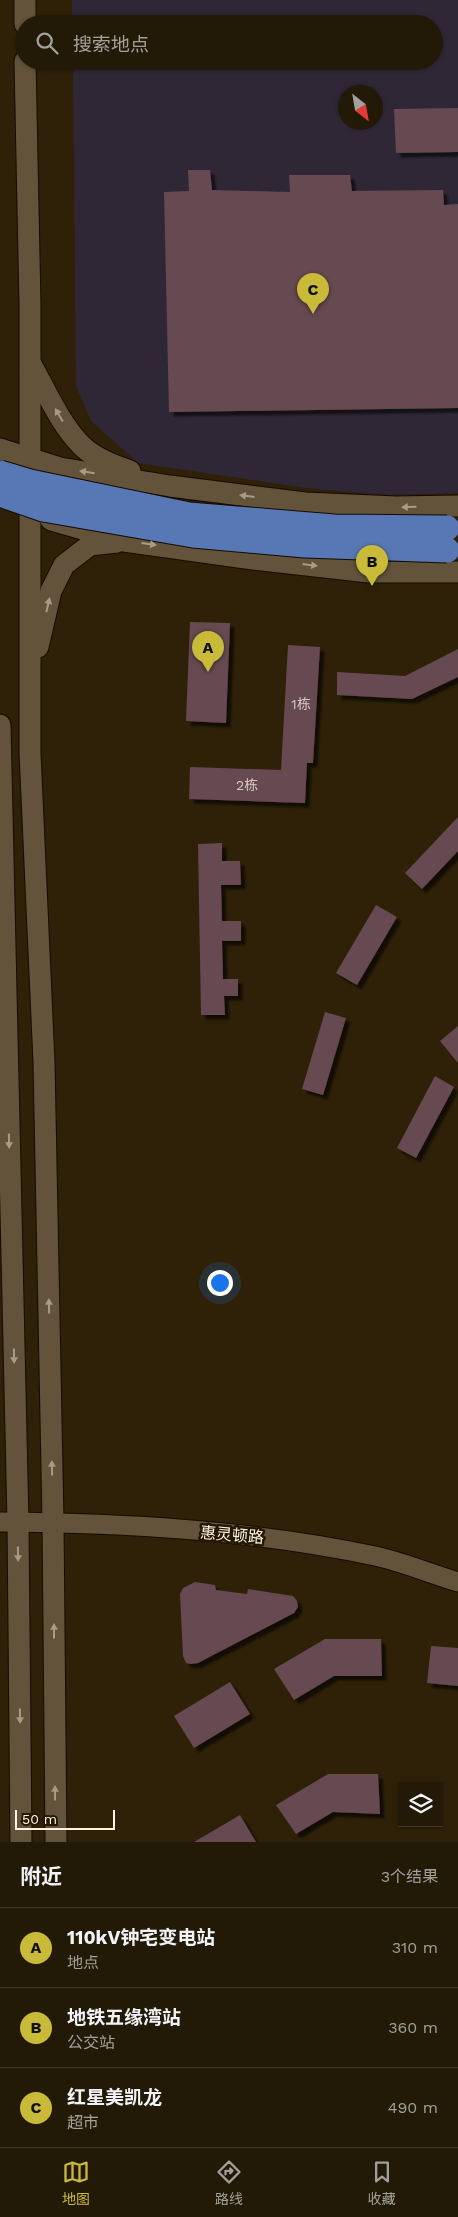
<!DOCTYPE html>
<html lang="zh">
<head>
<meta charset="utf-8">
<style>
  body { margin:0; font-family:"Work Sans","Noto Sans SC",sans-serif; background:#2a2210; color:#f1f3f6 }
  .controls { position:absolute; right:15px; bottom:15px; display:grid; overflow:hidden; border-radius:0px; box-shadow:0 1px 4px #0004 }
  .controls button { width:45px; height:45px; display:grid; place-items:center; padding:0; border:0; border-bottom:1px solid #3f3828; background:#221906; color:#f1f3f6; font:25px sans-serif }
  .compass { position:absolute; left:338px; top:85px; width:45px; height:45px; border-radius:50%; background:#221906; box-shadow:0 1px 4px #0004; rotate:149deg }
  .scale { position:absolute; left:15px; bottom:12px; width:100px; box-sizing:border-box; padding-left:5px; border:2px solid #fcf3e5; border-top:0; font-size:14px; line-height:18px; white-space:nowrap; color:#fcf3e5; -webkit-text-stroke:4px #241801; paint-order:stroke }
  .you { position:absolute; left:219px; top:1282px; width:18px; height:18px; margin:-12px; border:4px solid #fff; border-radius:50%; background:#1a73e8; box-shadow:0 0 0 8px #1a73e833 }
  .badge { display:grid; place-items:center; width:32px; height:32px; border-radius:50%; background:#caba3a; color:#111; font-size:16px; font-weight:700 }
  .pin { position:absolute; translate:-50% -41px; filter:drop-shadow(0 1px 2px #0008) }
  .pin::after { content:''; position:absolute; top:26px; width:18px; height:15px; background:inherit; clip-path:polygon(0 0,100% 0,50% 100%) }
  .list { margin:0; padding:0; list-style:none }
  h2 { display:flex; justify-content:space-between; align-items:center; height:65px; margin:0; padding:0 20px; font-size:21px }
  h2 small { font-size:16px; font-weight:400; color:#a2a09b }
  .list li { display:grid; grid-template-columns:32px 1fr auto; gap:15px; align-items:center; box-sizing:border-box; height:80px; padding:0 20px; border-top:1px solid #3f3828 }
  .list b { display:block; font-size:19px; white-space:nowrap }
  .list p { margin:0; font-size:16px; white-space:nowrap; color:#a2a09b }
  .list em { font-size:16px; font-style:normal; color:#a2a09b }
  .icon { flex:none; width:28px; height:28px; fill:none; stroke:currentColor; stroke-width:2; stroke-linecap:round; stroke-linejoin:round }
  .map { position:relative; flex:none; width:458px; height:1842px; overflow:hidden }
  .search { position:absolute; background:#221906; box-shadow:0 1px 4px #0004; left:15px; right:15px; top:15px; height:55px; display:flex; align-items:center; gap:12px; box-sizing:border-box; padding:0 18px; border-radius:28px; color:#a2a09b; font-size:19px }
  .sheet { height:305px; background:#221906 }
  nav { display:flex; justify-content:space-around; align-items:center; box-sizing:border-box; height:70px; border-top:1px solid #3f3828; background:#221906; font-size:14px; color:#a2a09b }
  nav a { display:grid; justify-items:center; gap:2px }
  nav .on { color:#caba3a }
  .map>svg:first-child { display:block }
</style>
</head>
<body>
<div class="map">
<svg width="458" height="1842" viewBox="0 0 458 1842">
  <defs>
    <filter id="shadow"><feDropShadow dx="4.5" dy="4.5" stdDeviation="1" flood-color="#0009"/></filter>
  </defs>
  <rect width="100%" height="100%" fill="#2e2108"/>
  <path fill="#302736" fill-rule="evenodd" d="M 72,0 L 458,0 L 458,493 L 387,495 L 307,488 L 138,463 L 91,421 L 76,386 L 73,61 L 434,61 L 434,24 L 72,24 ZM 346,92 L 376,92 L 376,122 L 346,122 Z"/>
  <g fill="#664851" filter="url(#shadow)">
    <polygon points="458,108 458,152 396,153 394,109"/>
    <polygon points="188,170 210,170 212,190 290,192 289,175 350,175 352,191 443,190 444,205 458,204 458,408 169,412 164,192 189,191"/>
    <polygon points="190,622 230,623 226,723 186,721"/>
    <polygon points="288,645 320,647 313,763 307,763 305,803 189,799 190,767 281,770"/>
    <polygon points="458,649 458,677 412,699 337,695 337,672 405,676"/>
    <polygon points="458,817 458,851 422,889 405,873"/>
    <polygon points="222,843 222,861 240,861 241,885 221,885 222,921 241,921 241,941 222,941 223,979 238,979 238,996 224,996 225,1015 201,1015 198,844"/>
    <polygon points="376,905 397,917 357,985 336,973"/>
    <polygon points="325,1012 346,1018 323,1095 302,1089"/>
    <polygon points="458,1026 458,1063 440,1041"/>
    <polygon points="435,1076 454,1087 416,1158 397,1148"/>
    <polygon points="195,1582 215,1585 216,1590 247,1594 248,1589 293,1596 297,1601 298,1607 294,1613 198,1663 191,1664 186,1663 183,1656 180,1594 183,1588"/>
    <polygon points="325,1639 381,1639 382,1676 334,1676 294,1700 274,1669"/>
    <polygon points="431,1646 458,1648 458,1686 427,1683"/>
    <polygon points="230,1682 250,1714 194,1748 174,1716"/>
    <polygon points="328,1774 378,1774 380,1814 333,1812 296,1834 276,1805"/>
    <polygon points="240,1815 256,1842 194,1842"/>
  </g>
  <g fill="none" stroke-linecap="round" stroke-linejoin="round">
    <defs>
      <path id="tertiary" d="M 0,1522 C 125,1523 252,1530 375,1556 C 403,1562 431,1574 458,1582"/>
      <g id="secondary">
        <polyline points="25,0 25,24"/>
        <polyline points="25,61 30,305 30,753 44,1062 53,1521 56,1842"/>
        <path d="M 31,364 C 46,391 60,424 82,446 C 94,458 115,466 130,471"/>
        <polyline points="0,449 60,468 170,486 305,503 396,507 458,506"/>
        <polyline points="51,520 124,541 253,559 369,572 458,572"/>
        <polyline points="38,647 51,591 64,565 90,545 117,542"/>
        <polyline points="0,725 18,1522 21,1842"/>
      </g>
    </defs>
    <use href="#tertiary" stroke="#160a00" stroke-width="21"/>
    <use href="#secondary" stroke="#160a00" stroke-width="23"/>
    <use href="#tertiary" stroke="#62533a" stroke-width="19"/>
    <use href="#secondary" stroke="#62533a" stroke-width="21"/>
    <defs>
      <g id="trunk-bridge">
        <polyline points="0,473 30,482 189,515 334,527 447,528"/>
        <polyline points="0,494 43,509 193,535 305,545 447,550"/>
      </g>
    </defs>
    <use href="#trunk-bridge" stroke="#160a00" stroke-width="27" stroke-linecap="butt"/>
    <use href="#trunk-bridge" stroke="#5778b4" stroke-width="25"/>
  </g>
  <defs><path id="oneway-solid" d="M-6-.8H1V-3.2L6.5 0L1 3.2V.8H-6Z" transform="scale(1.25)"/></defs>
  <g fill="#a79b87">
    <use href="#oneway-solid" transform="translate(59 415) rotate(-121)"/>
    <use href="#oneway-solid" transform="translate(87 472) rotate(-171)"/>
    <use href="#oneway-solid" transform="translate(247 496) rotate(-173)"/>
    <use href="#oneway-solid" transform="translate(409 507) rotate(179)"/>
    <use href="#oneway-solid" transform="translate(149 544) rotate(8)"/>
    <use href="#oneway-solid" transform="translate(310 565) rotate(7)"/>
    <use href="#oneway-solid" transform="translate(48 605) rotate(-77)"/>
    <use href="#oneway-solid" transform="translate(9 1141) rotate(89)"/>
    <use href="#oneway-solid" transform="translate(49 1306) rotate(-91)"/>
    <use href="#oneway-solid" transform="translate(14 1356) rotate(89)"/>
    <use href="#oneway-solid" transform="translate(52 1468) rotate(-91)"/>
    <use href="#oneway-solid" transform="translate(18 1554) rotate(89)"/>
    <use href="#oneway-solid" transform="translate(54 1631) rotate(-90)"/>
    <use href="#oneway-solid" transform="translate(20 1716) rotate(89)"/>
    <use href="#oneway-solid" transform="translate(55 1793) rotate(-90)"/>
  </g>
  <g text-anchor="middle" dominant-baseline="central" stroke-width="5" stroke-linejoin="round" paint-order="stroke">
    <g font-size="14" fill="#d6c8c0">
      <text x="301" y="704">1栋</text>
      <text x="247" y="785">2栋</text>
    </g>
    <g font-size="16" fill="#fcf3e5" stroke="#241801">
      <text transform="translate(232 1535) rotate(5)">惠灵顿路</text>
    </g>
  </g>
</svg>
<div class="controls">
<button><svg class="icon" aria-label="layers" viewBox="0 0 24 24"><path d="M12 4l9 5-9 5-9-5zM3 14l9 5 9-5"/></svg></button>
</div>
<svg class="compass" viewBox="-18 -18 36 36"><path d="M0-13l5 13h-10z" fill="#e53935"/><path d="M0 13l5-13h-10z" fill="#a2a09b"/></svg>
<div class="scale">50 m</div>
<div class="you"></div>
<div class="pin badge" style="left:208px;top:672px">A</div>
<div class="pin badge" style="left:372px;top:586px">B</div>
<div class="pin badge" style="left:313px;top:314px">C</div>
<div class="search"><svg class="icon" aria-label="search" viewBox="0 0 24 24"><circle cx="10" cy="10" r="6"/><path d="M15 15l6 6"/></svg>搜索地点</div>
</div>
<section class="sheet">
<h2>附近<small>3个结果</small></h2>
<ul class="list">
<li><span class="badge">A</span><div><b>110kV钟宅变电站</b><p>地点</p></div><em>310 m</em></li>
<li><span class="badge">B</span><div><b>地铁五缘湾站</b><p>公交站</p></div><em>360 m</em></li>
<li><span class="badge">C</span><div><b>红星美凯龙</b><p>超市</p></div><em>490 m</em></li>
</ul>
</section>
<nav>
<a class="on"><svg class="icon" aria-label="map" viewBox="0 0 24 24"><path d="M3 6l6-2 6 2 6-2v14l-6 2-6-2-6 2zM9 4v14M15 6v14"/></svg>地图</a>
<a><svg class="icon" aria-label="directions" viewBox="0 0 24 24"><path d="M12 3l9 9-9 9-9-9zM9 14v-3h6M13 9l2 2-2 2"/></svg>路线</a>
<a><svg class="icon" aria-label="saved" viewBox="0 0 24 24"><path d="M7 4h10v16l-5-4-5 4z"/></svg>收藏</a>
</nav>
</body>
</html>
